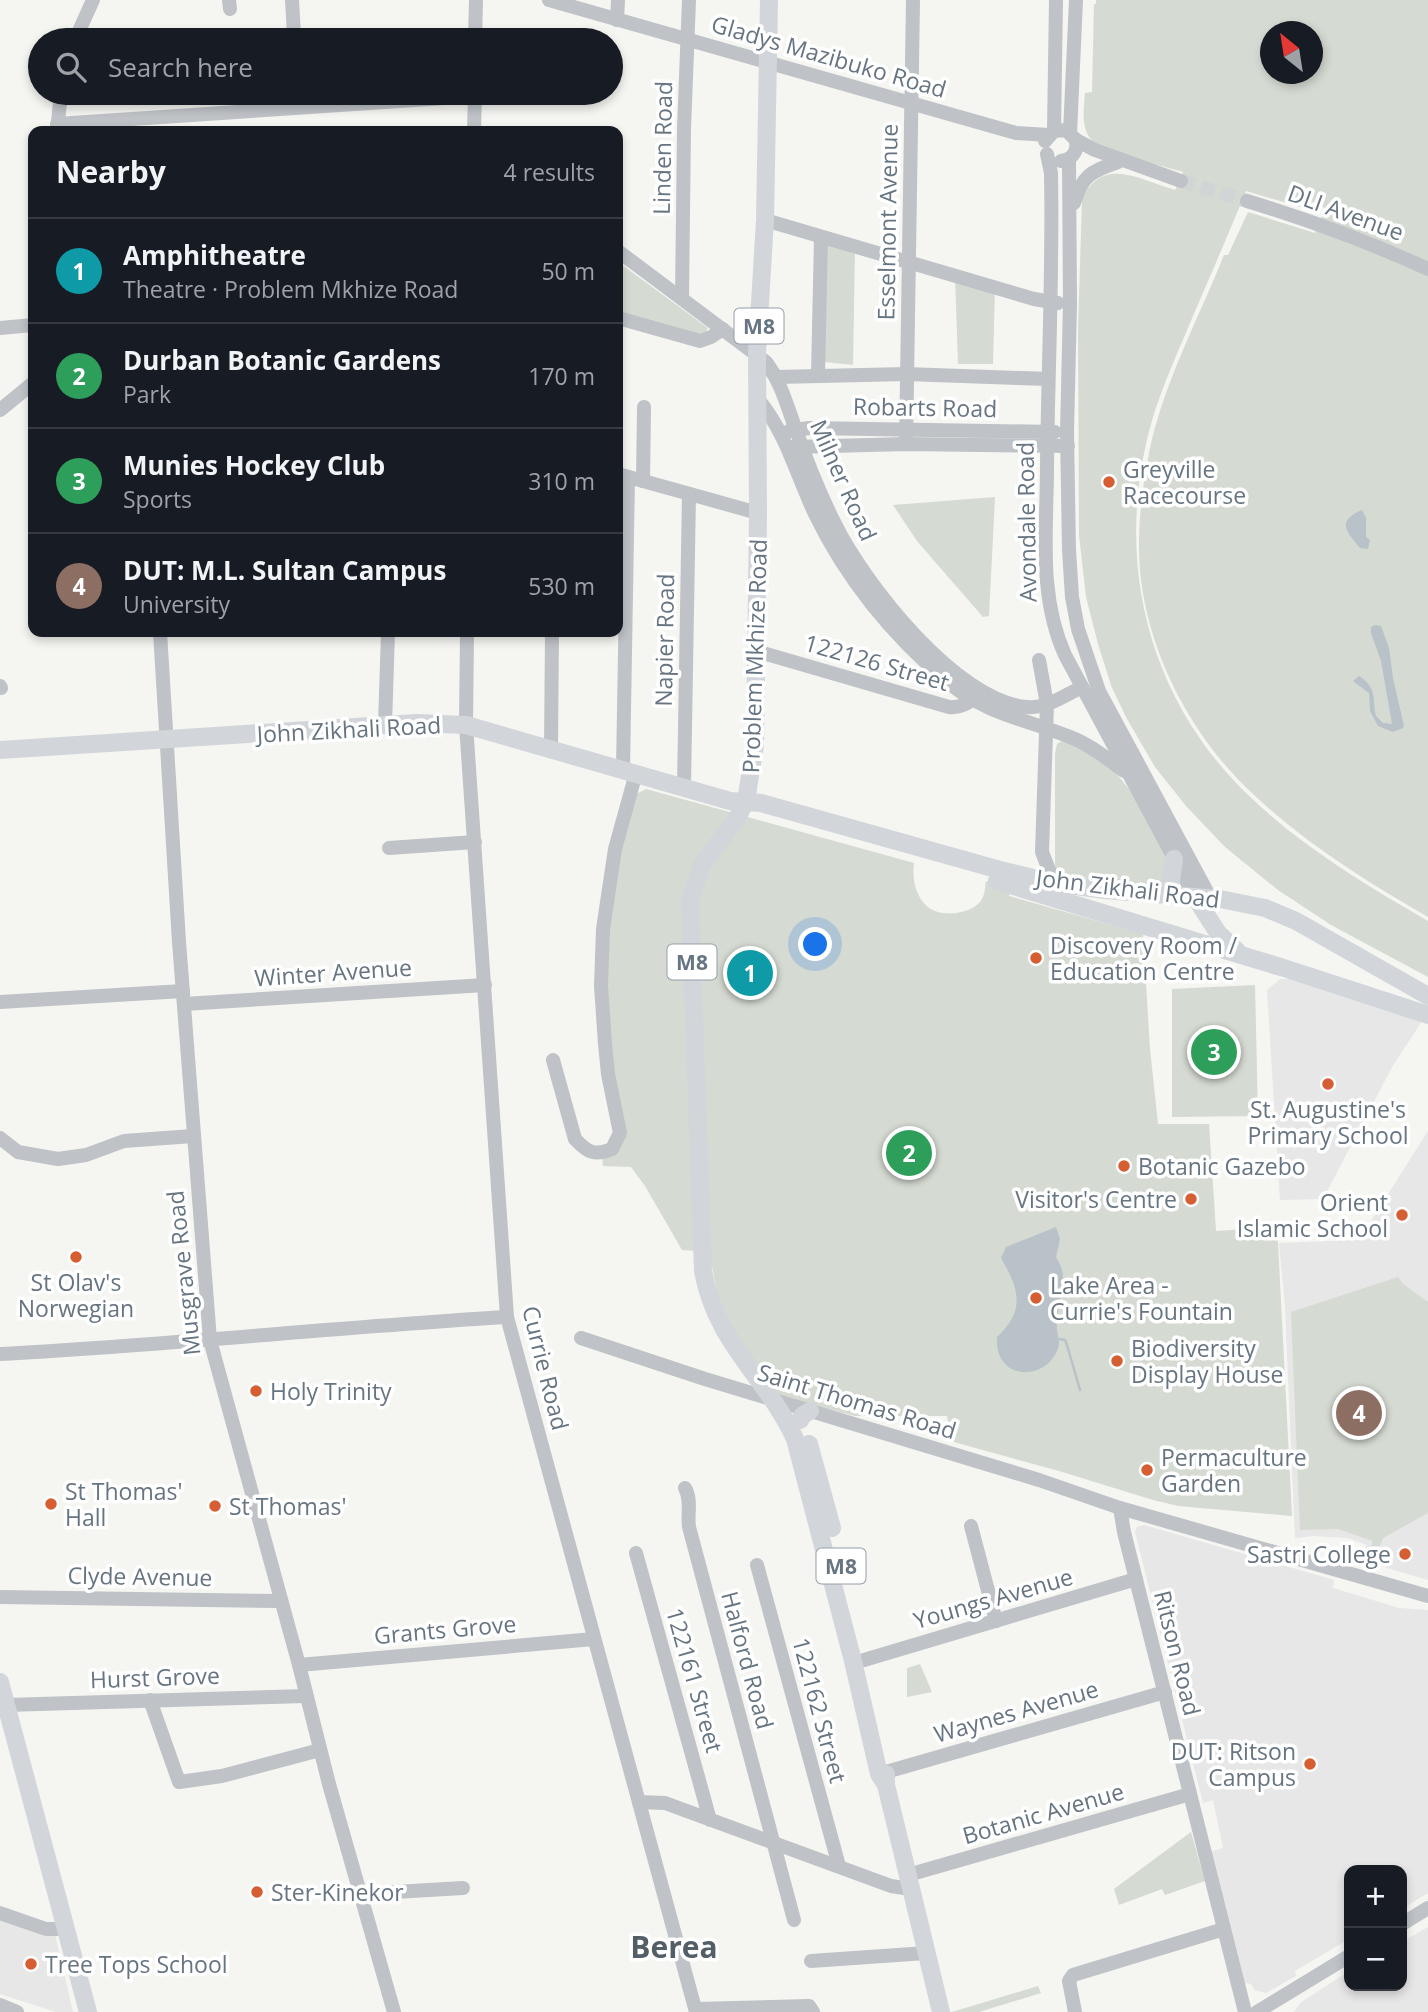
<!DOCTYPE html>
<html lang="en">
<head>
<meta charset="utf-8">
<style>
  body { margin:0; font-family:"Open Sans",sans-serif; background:#242831; color:#f1f3f6 }
  .controls { position:absolute; right:21px; bottom:21px; display:grid; overflow:hidden; border-radius:14px; box-shadow:0 4px 10px #0003 }
  .controls button { width:63px; height:63px; display:grid; place-items:center; padding:0; border:0; border-bottom:2px solid #363941; background:#171b24; color:#f1f3f6; font:35px sans-serif }
  .compass { position:absolute; left:1260px; top:21px; width:63px; height:63px; border-radius:50%; background:#171b24; box-shadow:0 4px 10px #0003; rotate:330deg }
  .you { position:absolute; left:816px; top:945px; width:24px; height:24px; margin:-18px; border:5px solid #fff; border-radius:50%; background:#1a73e8; box-shadow:0 0 0 10px #1a73e833 }
  .badge { display:grid; place-items:center; width:46px; height:46px; border-radius:50%; background:#2563eb; color:#fff; font-size:23px; font-weight:700 }
  .pin { position:absolute; translate:-50% -50%; border:4px solid #fff; box-shadow:0 2px 7px #0006 }
  .list { margin:0; padding:0; list-style:none }
  h2 { display:flex; justify-content:space-between; align-items:center; height:91px; margin:0; padding:0 28px; font-size:30px }
  h2 small { font-size:23px; font-weight:400; color:#9ea1a6 }
  .list li { display:grid; grid-template-columns:46px 1fr auto; gap:21px; align-items:center; box-sizing:border-box; height:105px; padding:0 28px; border-top:2px solid #363941 }
  .list b { display:block; font-size:26px; white-space:nowrap }
  .list p { margin:0; font-size:23px; white-space:nowrap; color:#9ea1a6 }
  .list em { font-size:23px; font-style:normal; color:#9ea1a6 }
  .icon { flex:none; width:38px; height:38px; fill:none; stroke:currentColor; stroke-width:2; stroke-linecap:round; stroke-linejoin:round }
  .map { position:relative; flex:none; width:1428px; height:2012px; overflow:hidden }
  .search { position:absolute; background:#171b24; box-shadow:0 4px 10px #0003; left:28px; top:28px; width:595px; height:77px; display:flex; align-items:center; gap:18px; box-sizing:border-box; padding:0 24px; border-radius:38px; color:#9ea1a6; font-size:26px }
  .panel { position:absolute; background:#171b24; box-shadow:0 4px 10px #0003; left:28px; top:126px; width:595px; height:511px; border-radius:14px }
  .map>svg:first-child { display:block }
</style>
</head>
<body>
<div class="map">
<svg width="1428" height="2012" viewBox="0 0 1428 2012">
  <rect width="100%" height="100%" fill="#f5f5f2"/>
  <g fill="#e6e7e6">
    <polygon points="1280,979 1322,979 1426,1015 1392,1067 1323,1199 1280,1200 1267,990"/>
    <polygon points="1428,1131 1428,1580 1360,1560 1367,1545 1348,1538 1313,1536 1295,1538 1285,1306 1279,1243 1359,1240"/>
    <polygon points="1144,1525 1334,1580 1333,1588 1399,1608 1428,1610 1428,1893 1402,1909 1402,1870 1349,1870 1349,1939 1295,1971 1296,1976 1266,1993 1254,1990 1252,1985 1248,1983 1243,1984 1209,1848 1213,1851 1223,1848 1213,1800 1203,1803 1135,1532 1137,1527"/>
    <polygon points="0,1917 55,1934 73,2012 56,2012 0,1994"/>
    <polygon points="1428,1927 1428,2012 1294,2012 1300,2003 1349,1971 1349,1986 1402,1986 1402,1942"/>
  </g>
  <g fill="#d5dad2" fill-rule="evenodd">
    <path d="M 1096,0 L 1428,0 L 1428,917 C 1366,881 1303,842 1251,792 C 1193,738 1151,659 1141,580 C 1136,539 1141,493 1149,453 C 1163,384 1198,320 1224,255 L 1228,255 L 1248,212 L 1315,233 L 1325,208 L 1312,202 L 1307,209 L 1246,191 C 1228,235 1209,279 1190,323 C 1177,354 1163,385 1153,417 C 1113,553 1144,693 1246,793 C 1299,845 1364,884 1428,921 L 1428,977 L 1331,925 L 1278,890 L 1225,847 L 1186,806 L 1155,767 L 1127,719 L 1112,688 L 1098,644 L 1086,597 L 1079,535 L 1078,330 L 1082,199 C 1103,155 1139,180 1175,190 L 1183,172 C 1164,166 1099,152 1089,137 C 1081,124 1084,107 1085,93 L 1092,92 L 1094,4 L 1096,4 ZM 1270,32 L 1312,32 L 1312,74 L 1270,74 Z"/>
    <polygon points="822,238 855,246 853,365 825,362"/>
    <polygon points="618,262 708,328 702,337 618,312"/>
    <polygon points="955,275 995,286 993,364 958,364"/>
    <polygon points="995,497 989,616 983,617 917,541 893,505"/>
    <polygon points="1065,739 1110,766 1129,789 1170,860 1162,886 1113,884 1055,872 1055,754 1057,744"/>
    <path d="M 646,789 L 914,863 C 912,879 915,897 929,908 C 943,918 976,914 983,897 C 985,893 985,886 986,881 L 1011,890 L 1009,896 L 1143,934 L 1150,1049 L 1158,1124 L 1209,1124 L 1216,1231 L 1264,1228 L 1266,1224 L 1277,1223 L 1292,1516 L 1178,1506 L 1153,1500 L 1059,1471 L 950,1441 L 947,1416 L 855,1416 L 773,1395 L 724,1326 L 709,1252 L 682,1250 L 645,1186 L 631,1167 L 603,1166 L 602,1155 L 615,1149 L 606,1048 L 610,890 L 636,794 Z"/>
    <polygon points="1255,985 1258,1116 1172,1117 1172,989"/>
    <polygon points="1398,1277 1403,1284 1428,1302 1428,1513 1383,1538 1375,1558 1367,1557 1373,1541 1338,1529 1300,1530 1291,1312"/>
    <polygon points="920,1664 932,1692 907,1697 907,1668"/>
    <polygon points="1191,1832 1205,1881 1165,1895 1162,1889 1119,1905 1114,1889"/>
    <polygon points="1038,1986 1041,1993 979,2012 952,2012"/>
  </g>
  <g fill="#b9c2c8">
    <path d="M 1362,510 L 1366,518 L 1366,537 L 1370,540 L 1368,549 L 1360,548 C 1346,531 1336,521 1362,510 Z"/>
    <path d="M 1375,625 L 1381,626 L 1389,648 L 1393,678 L 1404,726 L 1403,728 L 1393,732 L 1378,726 L 1370,711 L 1369,693 L 1353,681 L 1359,676 C 1378,688 1372,699 1376,716 L 1383,723 L 1392,724 L 1381,661 L 1371,633 L 1371,627 Z"/>
    <path d="M 1056,1227 L 1060,1239 L 1056,1257 C 1067,1276 1062,1278 1060,1298 C 1059,1304 1056,1326 1057,1330 C 1058,1338 1061,1342 1057,1351 C 1044,1382 994,1380 997,1337 C 1026,1310 1019,1289 1001,1258 L 1006,1247 Z"/>
  </g>
  <g fill="none" stroke-linecap="round" stroke-linejoin="round">
    <polyline stroke="#b9c2c8" stroke-width="2.5" points="1060,1339 1065,1340 1067,1345 1080,1390"/>
    <polyline stroke="#d2d5d6" stroke-width="14" stroke-dasharray="14 7" stroke-linecap="butt" points="1181,181 1247,201"/>
    <g stroke="#bfc2c6" stroke-width="14">
      <polyline points="229,0 230,9"/>
      <polyline points="292,0 294,35"/>
      <polyline points="549,0 1016,133 1049,135"/>
      <polyline points="617,20 618,0"/>
      <polyline points="75,40 93,0"/>
      <polyline points="475,40 476,0"/>
      <polyline points="57,124 475,96"/>
      <polyline points="57,131 61,93"/>
      <polyline points="474,131 475,93"/>
      <polyline points="1054,131 1056,0"/>
      <polyline points="1070,133 1076,0"/>
      <polyline points="1045,141 1054,131 1066,130 1076,140 1095,150 1181,181"/>
      <path d="M 1047,154 L 1051,173 C 1053,271 1048,368 1047,466 C 1047,531 1038,595 1065,655 L 1195,897"/>
      <polyline points="1069,159 1070,304 1067,432 1069,550 1072,597 1078,629 1099,691 1211,899"/>
      <path d="M 1061,161 C 1073,159 1078,151 1076,140"/>
      <path d="M 1247,201 C 1309,220 1369,242 1428,269"/>
      <path d="M 1074,203 C 1082,176 1091,171 1118,162"/>
      <polyline points="765,220 1034,299 1058,303"/>
      <path d="M 618,251 L 766,362 C 781,382 787,406 796,430 C 807,462 820,494 835,524 C 864,583 957,702 1027,707 C 1046,709 1065,695 1082,687"/>
      <polyline points="682,297 684,129 689,0"/>
      <polyline points="618,318 700,341 711,337 723,329"/>
      <polyline points="0,328 33,325"/>
      <polyline points="772,372 777,377 906,374 1048,379"/>
      <polyline points="818,375 821,237"/>
      <path d="M 759,400 C 787,435 796,474 815,514 C 847,580 893,636 949,683 C 985,714 1032,721 1075,739 C 1093,747 1108,759 1124,771"/>
      <polyline points="0,410 33,383"/>
      <polyline points="789,431 809,428 1055,432"/>
      <polyline points="906,444 913,0"/>
      <polyline points="793,447 906,444 1068,446"/>
      <polyline points="618,474 758,513"/>
      <polyline points="643,481 644,407"/>
      <polyline points="160,632 179,942 210,1340 299,1665 329,1784 394,2012"/>
      <polyline points="467,632 466,725 507,1317 696,2012"/>
      <path d="M 756,651 L 949,707 C 960,708 970,703 977,694"/>
      <polyline points="1039,660 1047,704 1042,852 1054,883"/>
      <polyline points="0,686 1,688"/>
      <polyline points="385,725 388,632"/>
      <polyline points="551,748 552,632"/>
      <polyline points="623,769 628,477"/>
      <polyline points="684,786 689,494"/>
      <polyline points="389,848 475,842"/>
      <polyline points="0,1002 183,991"/>
      <polyline points="184,1004 485,985"/>
      <path d="M 553,1060 L 575,1139 C 588,1153 595,1156 612,1149 L 620,1133 L 608,1074 L 605,1044 L 601,986 L 603,929 L 615,849 L 636,773"/>
      <polyline points="0,1138 18,1152 58,1159 86,1155 124,1141 193,1136"/>
      <polyline points="581,1338 705,1379 1039,1480 1120,1508 1428,1596"/>
      <path d="M 0,1354 C 169,1345 338,1327 507,1317"/>
      <path d="M 685,1488 C 692,1500 687,1514 689,1527 L 794,1920"/>
      <polyline points="1120,1508 1124,1532 1245,2012"/>
      <polyline points="971,1526 996,1621"/>
      <polyline points="636,1553 710,1820"/>
      <polyline points="757,1565 839,1866"/>
      <polyline points="0,1597 280,1601"/>
      <polyline points="864,1660 1136,1579"/>
      <polyline points="299,1665 594,1639"/>
      <polyline points="150,1700 179,1782 222,1776 320,1750"/>
      <polyline points="6,1705 306,1696"/>
      <polyline points="879,1774 1165,1692"/>
      <polyline points="639,1802 665,1803 891,1886 911,1889"/>
      <polyline points="908,1875 1190,1794"/>
      <polyline points="361,1894 463,1888"/>
      <polyline points="0,1913 46,1929 66,1929"/>
      <polyline points="1402,1924 1428,1908"/>
      <polyline points="811,1961 926,1953"/>
      <polyline points="0,2005 17,2012"/>
      <polyline points="696,2009 809,2006 813,2012"/>
      <polyline points="1075,2012 1069,1981 1073,1975 1224,1929"/>
      <polyline points="1257,2012 1349,1956"/>
    </g>
    <g stroke="#d2d6da" stroke-width="18">
      <path d="M 769,0 L 765,220 L 757,353 L 758,513 L 755,745 L 746,801 L 737,818 L 702,865 L 690,901 L 703,1271 C 716,1344 767,1377 795,1439 L 853,1661 L 879,1774 L 886,1785"/>
      <polyline points="0,750 416,723 466,725 730,801 761,803 1000,870 1054,883 1105,890 1220,899 1265,908 1296,921 1428,996"/>
      <polyline points="997,881 1284,968 1428,1015"/>
      <polyline points="1157,895 1171,881 1174,859"/>
      <polyline points="1195,897 1218,933 1237,951"/>
      <polyline points="800,1420 803,1415 810,1411"/>
      <polyline points="809,1444 832,1528"/>
      <polyline points="0,1682 88,2012"/>
      <polyline points="886,1774 886,1785 941,2012"/>
    </g>
  </g>
  <g fill="#d55f32" stroke="#fff" stroke-width="2.5">
    <circle cx="1109" cy="482" r="7"/>
    <circle cx="1036" cy="958" r="7"/>
    <circle cx="1328" cy="1084" r="7"/>
    <circle cx="1124" cy="1166" r="7"/>
    <circle cx="1191" cy="1199" r="7"/>
    <circle cx="1402" cy="1215" r="7"/>
    <circle cx="76" cy="1257" r="7"/>
    <circle cx="1036" cy="1298" r="7"/>
    <circle cx="1117" cy="1361" r="7"/>
    <circle cx="256" cy="1391" r="7"/>
    <circle cx="1147" cy="1470" r="7"/>
    <circle cx="51" cy="1504" r="7"/>
    <circle cx="215" cy="1506" r="7"/>
    <circle cx="1405" cy="1554" r="7"/>
    <circle cx="1310" cy="1764" r="7"/>
    <circle cx="257" cy="1892" r="7"/>
    <circle cx="31" cy="1964" r="7"/>
  </g>
  <g text-anchor="middle" dominant-baseline="central" stroke-width="7" stroke-linejoin="round" paint-order="stroke">
    <g fill="#fff" stroke="#959ea7" stroke-width="2">
      <rect x="734.5" y="308.5" width="49" height="35" rx="5"/>
      <rect x="667.5" y="944.5" width="49" height="35" rx="5"/>
      <rect x="816.5" y="1548.5" width="49" height="35" rx="5"/>
    </g>
    <g font-size="21" font-weight="bold" fill="#677481">
      <text x="759" y="326">M8</text>
      <text x="692" y="962">M8</text>
      <text x="841" y="1566">M8</text>
    </g>
    <g font-size="23" fill="#677481" stroke="#fff">
      <text transform="translate(829 56) rotate(16)">Gladys Mazibuko Road</text>
      <text transform="translate(662 148) rotate(-89)">Linden Road</text>
      <text transform="translate(1346 212) rotate(20)">DLI Avenue</text>
      <text transform="translate(887 222) rotate(-89)">Esselmont Avenue</text>
      <text transform="translate(925 407) rotate(1)">Robarts Road</text>
      <text transform="translate(844 480) rotate(66)">Milner Road</text>
      <text transform="translate(1026 522) rotate(-91)">Avondale Road</text>
      <text transform="translate(664 640) rotate(-89)">Napier Road</text>
      <text transform="translate(754 656) rotate(-88)">Problem Mkhize Road</text>
      <text transform="translate(877 662) rotate(16)">122126 Street</text>
      <text transform="translate(349 729) rotate(-3)">John Zikhali Road</text>
      <text transform="translate(1128 888) rotate(7)">John Zikhali Road</text>
      <text transform="translate(333 972) rotate(-4)">Winter Avenue</text>
      <text transform="translate(183 1273) rotate(-96)">Musgrave Road</text>
      <text transform="translate(546 1368) rotate(76)">Currie Road</text>
      <text transform="translate(857 1401) rotate(17)">Saint Thomas Road</text>
      <text transform="translate(140 1576) rotate(1)">Clyde Avenue</text>
      <text transform="translate(993 1598) rotate(-16)">Youngs Avenue</text>
      <text transform="translate(445 1629) rotate(-5)">Grants Grove</text>
      <text transform="translate(1178 1653) rotate(76)">Ritson Road</text>
      <text transform="translate(748 1660) rotate(75)">Halford Road</text>
      <text transform="translate(155 1677) rotate(-2)">Hurst Grove</text>
      <text transform="translate(695 1680) rotate(74)">122161 Street</text>
      <text transform="translate(820 1710) rotate(75)">122162 Street</text>
      <text transform="translate(1016 1711) rotate(-16)">Waynes Avenue</text>
      <text transform="translate(1043 1813) rotate(-16)">Botanic Avenue</text>
    </g>
    <g font-size="23" fill="#677481" stroke="#fff" text-anchor="start">
      <text x="1123" y="469">Greyville<tspan x="1123" dy="26">Racecourse</tspan></text>
      <text x="1050" y="945">Discovery Room /<tspan x="1050" dy="26">Education Centre</tspan></text>
      <text x="1328" y="1109" text-anchor="middle">St. Augustine's<tspan x="1328" dy="26">Primary School</tspan></text>
      <text x="1138" y="1166">Botanic Gazebo</text>
      <text x="1177" y="1199" text-anchor="end">Visitor's Centre</text>
      <text x="1388" y="1202" text-anchor="end">Orient<tspan x="1388" dy="26">Islamic School</tspan></text>
      <text x="76" y="1282" text-anchor="middle">St Olav's<tspan x="76" dy="26">Norwegian</tspan></text>
      <text x="1050" y="1285">Lake Area -<tspan x="1050" dy="26">Currie's Fountain</tspan></text>
      <text x="1131" y="1348">Biodiversity<tspan x="1131" dy="26">Display House</tspan></text>
      <text x="270" y="1391">Holy Trinity</text>
      <text x="1161" y="1457">Permaculture<tspan x="1161" dy="26">Garden</tspan></text>
      <text x="65" y="1491">St Thomas'<tspan x="65" dy="26">Hall</tspan></text>
      <text x="229" y="1506">St Thomas'</text>
      <text x="1391" y="1554" text-anchor="end">Sastri College</text>
      <text x="1296" y="1751" text-anchor="end">DUT: Ritson<tspan x="1296" dy="26">Campus</tspan></text>
      <text x="271" y="1892">Ster-Kinekor</text>
      <text x="45" y="1964">Tree Tops School</text>
    </g>
    <g font-size="30" font-weight="bold" fill="#545e67" stroke="#fff">
      <text x="674" y="1946">Berea</text>
    </g>
  </g>
</svg>
<div class="controls">
<button>+</button>
<button>−</button>
</div>
<svg class="compass" viewBox="-18 -18 36 36"><path d="M0-13l5 13h-10z" fill="#e53935"/><path d="M0 13l5-13h-10z" fill="#9ea1a6"/></svg>
<div class="you"></div>
<div class="pin badge" style="left:750px;top:973px;background:#0f9aa8">1</div>
<div class="pin badge" style="left:909px;top:1153px;background:#2e9e5b">2</div>
<div class="pin badge" style="left:1214px;top:1052px;background:#2e9e5b">3</div>
<div class="pin badge" style="left:1359px;top:1413px;background:#8d6e63">4</div>
<div class="search"><svg class="icon" aria-label="search" viewBox="0 0 24 24"><circle cx="10" cy="10" r="6"/><path d="M15 15l6 6"/></svg>Search here</div>
<section class="panel">
<h2>Nearby<small>4 results</small></h2>
<ul class="list">
<li><span class="badge" style="background:#0f9aa8">1</span><div><b>Amphitheatre</b><p>Theatre · Problem Mkhize Road</p></div><em>50 m</em></li>
<li><span class="badge" style="background:#2e9e5b">2</span><div><b>Durban Botanic Gardens</b><p>Park</p></div><em>170 m</em></li>
<li><span class="badge" style="background:#2e9e5b">3</span><div><b>Munies Hockey Club</b><p>Sports</p></div><em>310 m</em></li>
<li><span class="badge" style="background:#8d6e63">4</span><div><b>DUT: M.L. Sultan Campus</b><p>University</p></div><em>530 m</em></li>
</ul>
</section>
</div>
</body>
</html>
